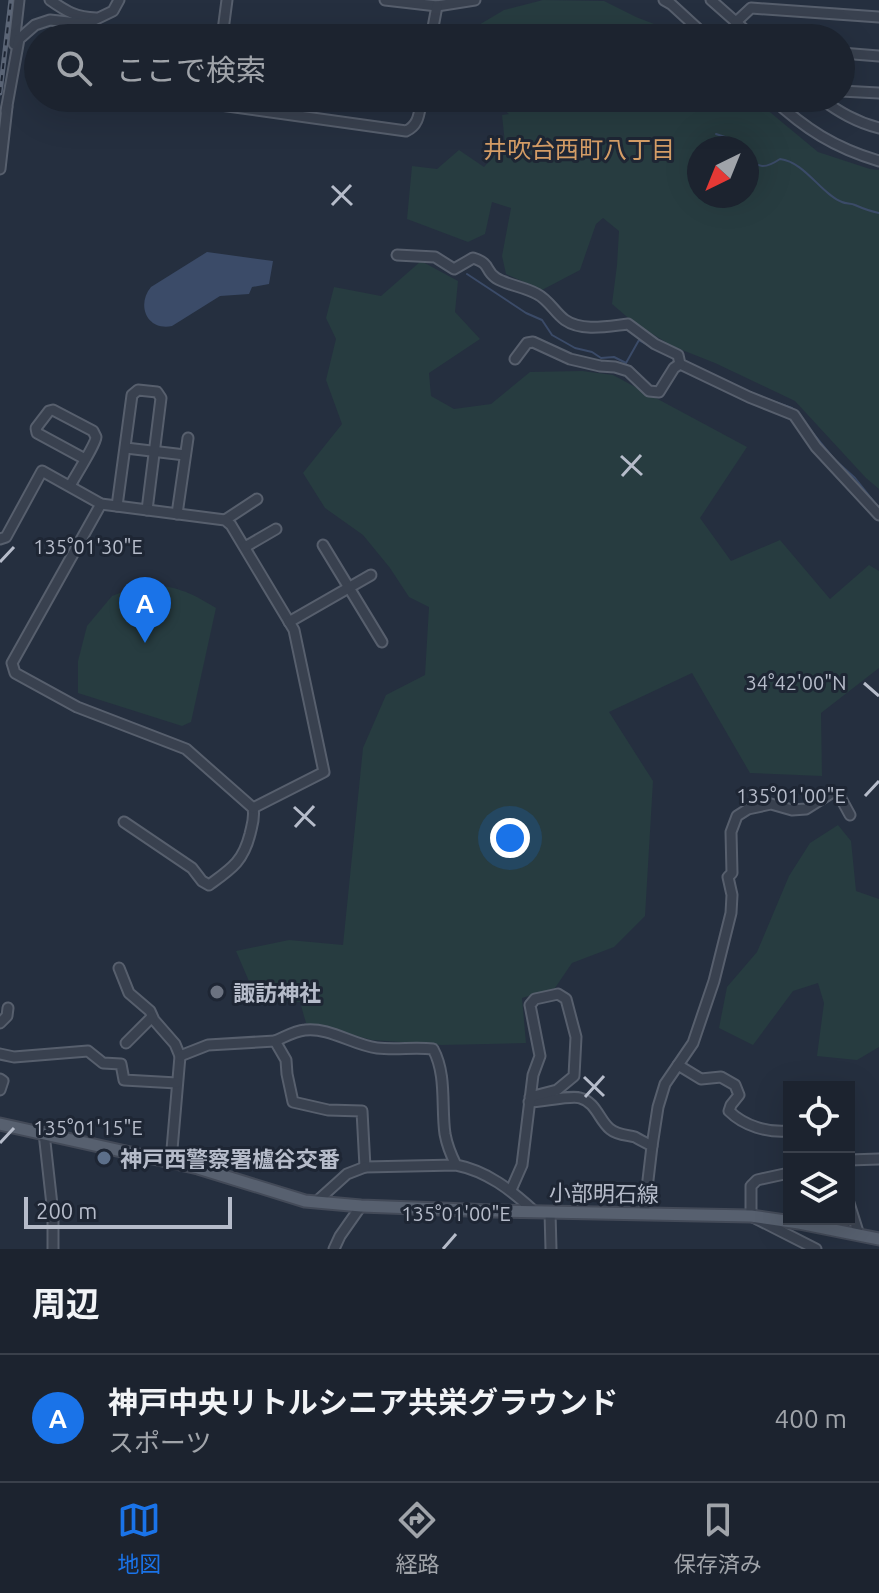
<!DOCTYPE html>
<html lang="ja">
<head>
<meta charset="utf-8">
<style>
  body { margin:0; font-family:Ubuntu,"Noto Sans JP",sans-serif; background:#292f3b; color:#f1f3f6 }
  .controls { position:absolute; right:24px; bottom:24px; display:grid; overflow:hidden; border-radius:0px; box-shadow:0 8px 32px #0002 }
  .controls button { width:72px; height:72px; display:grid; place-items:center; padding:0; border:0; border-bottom:2px solid #3a404b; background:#1c232f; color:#f1f3f6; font:40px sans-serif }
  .compass { position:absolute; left:687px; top:136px; width:72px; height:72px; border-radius:50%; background:#1c232f; box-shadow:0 8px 32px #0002; rotate:223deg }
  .scale { position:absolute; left:24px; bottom:20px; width:208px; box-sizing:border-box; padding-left:8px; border:4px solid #b6bcca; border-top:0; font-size:22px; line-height:28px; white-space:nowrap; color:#b6bcca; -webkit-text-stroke:6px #1e2634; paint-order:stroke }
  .you { position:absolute; left:510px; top:838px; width:28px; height:28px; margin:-20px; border:6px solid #fff; border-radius:50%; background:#1a73e8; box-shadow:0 0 0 12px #1a73e833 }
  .badge { display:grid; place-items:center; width:52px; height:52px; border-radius:50%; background:#1a73e8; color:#fff; font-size:26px; font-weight:700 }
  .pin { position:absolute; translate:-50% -66px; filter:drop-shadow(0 2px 4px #0008) }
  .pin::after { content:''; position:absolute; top:42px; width:28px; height:24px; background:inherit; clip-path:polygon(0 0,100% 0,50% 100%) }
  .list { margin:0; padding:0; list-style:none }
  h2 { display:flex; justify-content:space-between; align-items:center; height:104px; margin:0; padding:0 32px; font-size:34px }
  h2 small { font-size:26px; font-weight:400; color:#a0a4aa }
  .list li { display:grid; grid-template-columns:52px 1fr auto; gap:24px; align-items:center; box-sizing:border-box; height:128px; padding:0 32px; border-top:2px solid #3a404b }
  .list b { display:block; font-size:30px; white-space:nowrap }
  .list p { margin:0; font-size:26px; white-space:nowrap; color:#a0a4aa }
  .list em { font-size:26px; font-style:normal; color:#a0a4aa }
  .icon { flex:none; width:44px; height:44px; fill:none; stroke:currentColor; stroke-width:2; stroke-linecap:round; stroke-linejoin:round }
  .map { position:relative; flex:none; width:879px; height:1249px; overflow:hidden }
  .search { position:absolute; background:#1c232f; box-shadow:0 8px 32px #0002; left:24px; right:24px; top:24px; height:88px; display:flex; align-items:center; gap:20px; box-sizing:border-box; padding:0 28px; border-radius:44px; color:#a0a4aa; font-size:30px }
  .sheet { height:232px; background:#1c232f }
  nav { display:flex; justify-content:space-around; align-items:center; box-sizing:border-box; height:112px; border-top:2px solid #3a404b; background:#1c232f; font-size:22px; color:#a0a4aa }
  nav a { display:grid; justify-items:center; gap:4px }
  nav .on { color:#1a73e8 }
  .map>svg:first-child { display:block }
</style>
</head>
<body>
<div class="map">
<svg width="879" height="1249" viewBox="0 0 879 1249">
  <rect width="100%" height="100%" fill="#252f3f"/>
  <g fill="#273c40" fill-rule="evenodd">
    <polygon points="543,0 604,1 636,17 680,34 685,38 436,38 438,24 472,29 504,10"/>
    <path d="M 427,98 L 753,98 L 818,152 L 870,169 L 879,170 L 879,489 L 866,478 L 795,401 L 715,363 L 672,346 L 633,322 L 612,304 L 617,265 L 619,231 L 603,218 L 596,224 L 580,270 L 542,290 L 506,274 L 502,256 L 511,208 L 492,202 L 485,234 L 468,242 L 407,219 L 412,166 L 437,169 L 459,150 L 484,167 L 505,144 L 502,115 L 509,114 L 503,109 L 426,101 ZM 699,148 L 747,148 L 747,196 L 699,196 Z"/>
    <polygon points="421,261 458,281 455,312 480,339 429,373 431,396 454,409 491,404 530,372 582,371 613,375 747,447 700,518 731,561 780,540 830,599 869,565 879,571 879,668 821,713 822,776 750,773 692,673 609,712 653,781 645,916 614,947 572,963 555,988 522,998 526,1043 441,1045 372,1040 306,1023 300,1002 257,1000 236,951 289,940 343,945 363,748 386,695 425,675 429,607 409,597 390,568 363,535 325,508 303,473 342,424 326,380 336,339 326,318 334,287 381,296"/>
    <path d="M 143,584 C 176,586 188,591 216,608 L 191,722 L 182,726 L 78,693 L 78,661 L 87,626 L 112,596 Z"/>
    <polygon points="838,825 851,841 856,891 879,899 879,1047 857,1060 817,1056 824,1003 818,983 793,991 753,1045 719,1028 727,987 757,952 789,876 810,843"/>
  </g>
  <path fill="#3b4b68" d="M 207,252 L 273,261 L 269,284 L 252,287 L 249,294 L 220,296 L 172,326 C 147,331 136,305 151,287 Z"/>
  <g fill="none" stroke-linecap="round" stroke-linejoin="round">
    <g stroke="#3b4b68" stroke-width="2">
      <polyline points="716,134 728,138 741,148"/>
      <path d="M 747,155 C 758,169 765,169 780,159 C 805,162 821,194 842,202 C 846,204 851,203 855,205 C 864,209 869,211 879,213"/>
      <polyline points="467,274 526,313 542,320 552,335 575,348 592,352 601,358 614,357 626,363 639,340 661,352"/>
      <polyline points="682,360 756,395"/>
      <polyline points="761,397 792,408 795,412"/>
      <polyline points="802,420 834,459 855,478 879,508"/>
    </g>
    <defs>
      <g id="minor">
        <path d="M 50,0 C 67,12 76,17 96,18"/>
        <polyline points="385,0 437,6 475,0"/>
        <polyline points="664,0 671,4 708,38"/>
        <polyline points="711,0 754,38"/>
        <polyline points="736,22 751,8 879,17"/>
        <polyline points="222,38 227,0"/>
        <polyline points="431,38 437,6"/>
        <polyline points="14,44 19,0"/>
        <polyline points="841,53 879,56"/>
        <polyline points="841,91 879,93"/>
        <path d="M 214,98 L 213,104 L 406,131 C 420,125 419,111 422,98"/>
        <path d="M 772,98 C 805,129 835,148 879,161"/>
        <path d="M 820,98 C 839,112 856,122 879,128"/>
        <polyline points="6,111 19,39 35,25 50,20 86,24 113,11 119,0"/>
        <polyline points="0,169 7,107"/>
        <path d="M 397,255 L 435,257 L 454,269 L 473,258 C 492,264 484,270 496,278 C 507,285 525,287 537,294 C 549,300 555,313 565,320 C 582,332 609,326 628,324 L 655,344 L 678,355 L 680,364 L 749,397 L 794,415 L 816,447 L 879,515"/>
        <polyline points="515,359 527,343 533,342 570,359 600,366 615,367 628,371 649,391 659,392 674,368 680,364"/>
        <polyline points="126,448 185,455"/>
        <path d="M 70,486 C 74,478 96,444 96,437 C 95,435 94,433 93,431 L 53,410 L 49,411 L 36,428 L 37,433 L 85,459"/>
        <path d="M 101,504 L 12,663 L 15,673 L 77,707 L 186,749 L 253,808 C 255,818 252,825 250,834 C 243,862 231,869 209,885 L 202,881 L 192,868 L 124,822"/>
        <polyline points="117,506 132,395 138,390 157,392 161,398 147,510"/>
        <polyline points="177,514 188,438"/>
        <polyline points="225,520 257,499"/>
        <polyline points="0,539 6,537 42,471 101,504 225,520 231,525 294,630 324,772 253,808"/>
        <polyline points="323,545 382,642"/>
        <polyline points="245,547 276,529"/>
        <polyline points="289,622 371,575"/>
        <polyline points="119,968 129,993 150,1011 154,1020 175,1044 180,1056 171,1161"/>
        <polyline points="0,1023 7,1016 8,1008"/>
        <polyline points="126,1043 152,1017"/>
        <polyline points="0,1054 14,1057 88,1051 103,1063 121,1064 124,1080 177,1083"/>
        <polyline points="180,1056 208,1045 275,1041"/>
        <path d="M 678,1065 L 701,1079 L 721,1077 L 735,1085 L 739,1095 L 731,1105 L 729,1111 C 744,1126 768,1133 789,1131"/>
        <polyline points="0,1079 3,1081 0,1090"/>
        <path d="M 529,1102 C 541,1102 572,1095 580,1098 C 596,1102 599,1120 610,1129 C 617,1135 627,1135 635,1137 C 640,1140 646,1143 652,1146 L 644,1214"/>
        <polyline points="44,1133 53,1214 53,1249"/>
        <polyline points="652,1146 658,1107 665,1084 693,1043 714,981 731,913 732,895 728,877 732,873 731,832 737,816 748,809 771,804 792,810 806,809 833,792 838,793 850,815"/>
        <polyline points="849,1160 879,1159"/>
        <path d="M 456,1165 C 451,1155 447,1145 445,1134 C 441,1106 447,1075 433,1049 C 415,1047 396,1050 377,1048 C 353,1045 329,1027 305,1030 C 294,1031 285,1037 275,1041 L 286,1060 L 287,1074 L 293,1102 L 328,1110 L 362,1111 L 365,1167 L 456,1165 C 487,1171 511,1190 534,1211"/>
        <polyline points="789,1173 757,1180 751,1186 751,1216 816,1249"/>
        <polyline points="511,1190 522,1165 533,1075 540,1056 530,1005 535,999 558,994 566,999 576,1037 574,1076 557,1090 530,1097"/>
        <polyline points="316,1202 347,1174 365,1167"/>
        <polyline points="849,1203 859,1235"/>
        <polyline points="550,1212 551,1249"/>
        <polyline points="334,1249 340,1236 361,1206"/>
      </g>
      <polyline id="major" points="0,1124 198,1168 305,1201 361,1206 494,1211 751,1216 799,1223 879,1239"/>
    </defs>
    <use href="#minor" stroke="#575f6d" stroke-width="13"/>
    <use href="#major" stroke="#434a58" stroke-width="15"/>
    <use href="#minor" stroke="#39414f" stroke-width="9"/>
    <use href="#major" stroke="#57606f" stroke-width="11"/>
    <defs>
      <polyline id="rail" points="0,93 11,0"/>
    </defs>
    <use href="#rail" stroke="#5b6576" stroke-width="5"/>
    <use href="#rail" stroke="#1e2634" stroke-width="2" stroke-dasharray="6" stroke-linecap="butt"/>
  </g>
  <path fill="none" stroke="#b6bcca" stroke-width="3" d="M 332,186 L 352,205M 332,205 L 351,185M 621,456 L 642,475M 622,476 L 641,455M 0,562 L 14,547M 864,683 L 879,696M 865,796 L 879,781M 294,807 L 315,826M 295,827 L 314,806M 584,1077 L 604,1096M 585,1097 L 604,1076M 0,1143 L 14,1128M 443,1249 L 456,1234"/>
  <circle fill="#6b7280" stroke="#1e2634" stroke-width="3" cx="217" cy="992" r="8"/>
  <circle fill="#5c6f8a" stroke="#1e2634" stroke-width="3" cx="104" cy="1158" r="8"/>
  <g text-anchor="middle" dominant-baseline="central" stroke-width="6" stroke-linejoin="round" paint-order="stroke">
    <g font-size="22" font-weight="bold" fill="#b6bcca" stroke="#1e2634" text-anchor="start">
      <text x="233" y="992">諏訪神社</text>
      <text x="120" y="1158">神戸西警察署櫨谷交番</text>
    </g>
    <g font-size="22" fill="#b6bcca" stroke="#1e2634">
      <text transform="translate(604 1193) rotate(1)">小部明石線</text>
    </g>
    <g font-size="24" fill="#d49d66" stroke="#1e2634">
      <text x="579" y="149">井吹台西町八丁目</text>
    </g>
  </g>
  <g font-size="20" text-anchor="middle" fill="#b6bcca" stroke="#1e2634" stroke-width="6" stroke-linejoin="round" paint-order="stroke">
    <text x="88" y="554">135°01'30"E</text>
    <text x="796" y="690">34°42'00"N</text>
    <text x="791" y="803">135°01'00"E</text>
    <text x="88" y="1135">135°01'15"E</text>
    <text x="456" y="1221">135°01'00"E</text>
  </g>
</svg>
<div class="controls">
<button><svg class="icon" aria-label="locate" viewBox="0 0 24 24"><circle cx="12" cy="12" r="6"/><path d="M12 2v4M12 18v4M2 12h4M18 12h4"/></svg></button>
<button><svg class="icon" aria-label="layers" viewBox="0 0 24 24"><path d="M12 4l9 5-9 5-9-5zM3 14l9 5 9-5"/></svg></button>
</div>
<svg class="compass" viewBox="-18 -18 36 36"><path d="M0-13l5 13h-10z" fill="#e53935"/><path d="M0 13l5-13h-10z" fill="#a0a4aa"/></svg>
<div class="scale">200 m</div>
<div class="you"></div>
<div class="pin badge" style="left:145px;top:643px">A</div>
<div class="search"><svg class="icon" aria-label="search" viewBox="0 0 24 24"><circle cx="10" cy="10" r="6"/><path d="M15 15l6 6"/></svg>ここで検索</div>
</div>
<section class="sheet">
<h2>周辺<small></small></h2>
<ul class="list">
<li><span class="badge">A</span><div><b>神戸中央リトルシニア共栄グラウンド</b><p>スポーツ</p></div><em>400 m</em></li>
</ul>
</section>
<nav>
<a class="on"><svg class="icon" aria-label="map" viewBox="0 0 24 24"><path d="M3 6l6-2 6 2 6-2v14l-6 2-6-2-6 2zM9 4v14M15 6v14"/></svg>地図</a>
<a><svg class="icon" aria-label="directions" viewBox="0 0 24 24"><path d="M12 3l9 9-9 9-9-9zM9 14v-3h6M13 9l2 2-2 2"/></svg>経路</a>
<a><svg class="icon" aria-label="saved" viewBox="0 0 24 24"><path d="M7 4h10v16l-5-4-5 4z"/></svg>保存済み</a>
</nav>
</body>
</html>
